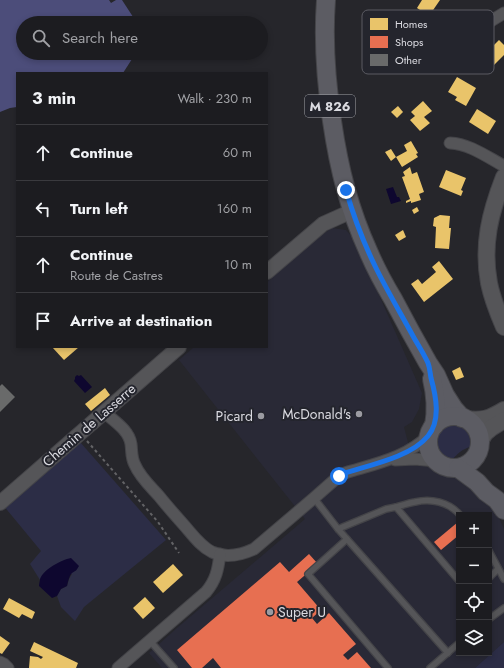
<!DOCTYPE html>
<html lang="en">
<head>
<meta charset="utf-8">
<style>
  body { margin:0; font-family:Jost,sans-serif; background:#29292d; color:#f1f3f6 }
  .controls { position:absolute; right:12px; bottom:12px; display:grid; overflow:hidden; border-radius:0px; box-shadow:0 2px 6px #0003 }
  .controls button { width:36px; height:36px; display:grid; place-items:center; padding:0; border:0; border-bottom:1px solid #3a3a3e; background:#1c1c20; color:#f1f3f6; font:20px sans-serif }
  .stop { position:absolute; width:12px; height:12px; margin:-9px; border:3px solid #1a73e8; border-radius:50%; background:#fff }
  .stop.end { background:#1a73e8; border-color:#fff; box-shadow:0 1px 4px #0008 }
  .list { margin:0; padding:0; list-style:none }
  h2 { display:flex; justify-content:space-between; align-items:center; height:52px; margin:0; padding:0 16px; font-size:17px }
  h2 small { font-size:13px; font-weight:400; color:#a0a1a5 }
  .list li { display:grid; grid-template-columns:26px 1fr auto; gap:12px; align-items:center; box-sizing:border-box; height:56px; padding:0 16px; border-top:1px solid #3a3a3e }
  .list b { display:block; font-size:15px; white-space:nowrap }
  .list p { margin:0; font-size:13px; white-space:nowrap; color:#a0a1a5 }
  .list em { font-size:13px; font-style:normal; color:#a0a1a5 }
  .icon { flex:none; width:22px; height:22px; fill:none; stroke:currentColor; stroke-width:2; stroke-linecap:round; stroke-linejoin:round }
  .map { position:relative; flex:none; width:504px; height:668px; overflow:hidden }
  .search { position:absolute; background:#1c1c20; box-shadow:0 2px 6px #0003; left:16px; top:16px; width:252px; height:44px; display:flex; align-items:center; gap:10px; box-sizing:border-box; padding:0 14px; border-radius:22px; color:#a0a1a5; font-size:15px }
  .panel { position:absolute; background:#1c1c20; box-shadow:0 2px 6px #0003; left:16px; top:72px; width:252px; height:276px; border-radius:0px }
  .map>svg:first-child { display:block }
</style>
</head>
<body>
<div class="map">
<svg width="504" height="668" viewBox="0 0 504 668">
  <rect width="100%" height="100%" fill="#26262b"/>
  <path fill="#292936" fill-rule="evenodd" d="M 332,228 L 346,230 L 355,240 L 422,393 L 419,409 L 412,422 L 404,427 L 414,466 L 425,466 L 431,468 L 443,475 L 455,477 L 472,485 L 497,513 L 504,529 L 504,642 L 475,668 L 162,668 L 149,653 L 177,628 L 305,519 L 179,360 L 194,347 L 267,347 L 267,282 L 317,238 ZM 459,515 L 489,515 L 489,653 L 459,653 Z"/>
  <g fill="#2c2d46">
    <path d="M 453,425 C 465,426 472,435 470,447 C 463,449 458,453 453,459 C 432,455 431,429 453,425 Z"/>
    <polygon points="80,442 166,540 84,607 75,621 61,607 57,596 61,589 67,586 69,579 72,574 46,571 40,580 30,564 41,551 3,505"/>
    <polygon points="504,642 504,668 475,668"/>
  </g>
  <polygon fill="#4c4d7a" points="0,0 109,0 111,3 116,0 122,0 137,23 23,23 23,53 139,53 132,59 123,73 17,73 17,107 10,108 0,112"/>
  <g fill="#0e072f">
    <polygon points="393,187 397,197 399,197 401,201 391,204 386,189"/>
    <polygon points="77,375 79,376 81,375 92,387 85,393 74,381 75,379 75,377"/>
    <path d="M 71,558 L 79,566 C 76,571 77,570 72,573 C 69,576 68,582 67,586 L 61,589 L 57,596 L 52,598 L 39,586 C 39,585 40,580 40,579 C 44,569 61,560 71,558 Z"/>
  </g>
  <g fill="#e9c46a">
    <polygon points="422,0 440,0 429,16 417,8"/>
    <polygon points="499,40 504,45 504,55 490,69 480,59"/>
    <polygon points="457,77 476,88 466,106 455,100 457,97 448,92"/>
    <polygon points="423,101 432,111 424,117 430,123 420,131 410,120 415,116 411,112"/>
    <polygon points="398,106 403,112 397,118 391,112"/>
    <polygon points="477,109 496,121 488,134 469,122"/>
    <polygon points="411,141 418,153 416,154 418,157 402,167 396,157 391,161 385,152 391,149 396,157 407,151 404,145"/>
    <polygon points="410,167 412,174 417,172 424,192 419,194 421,200 411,203 411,201 406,203 406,201 410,199 402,177 405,176 403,172"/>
    <polygon points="446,170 466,178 461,190 463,191 461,196 439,187"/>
    <polygon points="417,207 419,211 414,214 412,210"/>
    <polygon points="440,215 450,216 449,228 451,228 449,249 435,248 436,227 433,226 434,218"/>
    <polygon points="403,230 406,237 399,241 395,235"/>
    <polygon points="439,261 453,279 424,302 411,284 418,279 422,284 436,272 432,267"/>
    <polygon points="52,347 79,347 64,360"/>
    <polygon points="460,367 464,377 456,380 452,371"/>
    <polygon points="105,388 110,395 91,411 85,404"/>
    <polygon points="173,564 183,575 163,593 153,582"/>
    <polygon points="145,597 155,608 143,619 133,608"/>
    <polygon points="9,598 35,612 32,619 22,614 19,618 3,609"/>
    <polygon points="0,636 10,643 2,654 0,653"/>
    <polygon points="34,642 78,663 76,668 29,668 30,656 38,657 41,659 43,657 30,651"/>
  </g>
  <g fill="#e76f51">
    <polygon points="458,522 459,523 459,535 441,550 434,542"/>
    <polygon points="309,554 318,564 297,582 321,610 312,618 317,624 329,613 356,644 343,655 348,660 357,652 371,668 221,668 213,658 202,668 192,668 177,650 280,562 289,572"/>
  </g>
  <polygon fill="#696a6a" points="2,384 15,397 0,412 0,386"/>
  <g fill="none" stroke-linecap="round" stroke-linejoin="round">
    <defs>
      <g id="service">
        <polyline points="314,498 338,529 448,653"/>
        <path d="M 396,507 C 403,505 409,503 415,502 C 431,498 449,502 460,515"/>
        <polyline points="338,529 386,509 396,507 459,581"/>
        <polyline points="347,539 308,574 388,668"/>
        <polyline points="489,551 504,579"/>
        <polyline points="489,578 498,569"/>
        <polyline points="489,619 504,608"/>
        <polyline points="150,641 174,668"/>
        <polyline points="430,668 459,643"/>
      </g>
      <g id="minor">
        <polyline points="426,67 443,52 455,43 504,13"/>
        <path d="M 450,143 C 470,144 487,157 504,166"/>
        <path d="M 104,412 C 114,421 129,430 131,444 C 132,451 131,458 135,465 C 140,477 151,487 159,496 C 167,506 175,515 183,524 C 192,534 200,546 212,552 C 225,558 241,555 254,549 L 314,498 L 339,476 L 345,473 C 374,464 407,458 429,435"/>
        <polyline points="395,460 415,459 436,461"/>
        <polyline points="0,662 4,664 8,668"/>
        <path d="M 118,668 L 206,592 C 216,580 218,570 220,554"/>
      </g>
      <g id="tertiary">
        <polyline points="267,272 323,224 352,211"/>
        <polyline points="0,503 179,347"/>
      </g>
      <g id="secondary">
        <path d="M 504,177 C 490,213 482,245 489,283 C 492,298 498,313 504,327"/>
        <path d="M 465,419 C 483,421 489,419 504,410"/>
        <polyline points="479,443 485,433 491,428 504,420"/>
      </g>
      <g id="primary">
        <path d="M 326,0 C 323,40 326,81 332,121 C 339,169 349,209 369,253 C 376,269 384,284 393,299 C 404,320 416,342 428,363 L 436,375 L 445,395 L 454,409 L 462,418"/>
        <path d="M 432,379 C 436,395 437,409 434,426"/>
        <circle cx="454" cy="442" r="26"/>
        <polyline points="458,468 477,482 486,492 497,500 504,510"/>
      </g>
    </defs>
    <use href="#service" stroke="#444448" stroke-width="8"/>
    <use href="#minor" stroke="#444448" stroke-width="13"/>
    <use href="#tertiary" stroke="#444448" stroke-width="16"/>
    <use href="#secondary" stroke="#444448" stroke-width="18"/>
    <use href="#primary" stroke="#444448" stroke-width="20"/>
    <polyline stroke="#636366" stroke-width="2" stroke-dasharray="3 3" stroke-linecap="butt" points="87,441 158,522 179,553"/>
    <use href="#service" stroke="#555558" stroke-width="5.5"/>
    <use href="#minor" stroke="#555558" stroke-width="11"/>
    <use href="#tertiary" stroke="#555558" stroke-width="14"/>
    <use href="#secondary" stroke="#555558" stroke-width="16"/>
    <use href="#primary" stroke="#5c5c63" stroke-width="18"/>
  </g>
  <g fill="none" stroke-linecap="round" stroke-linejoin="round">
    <path stroke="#1a73e8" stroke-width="5" d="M 339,476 L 345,473 C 370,465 411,457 428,436 C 441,420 436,396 431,378 C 430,373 430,368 428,363 C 424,354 418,345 413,336 C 401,314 388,292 377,270 C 364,244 354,218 346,190"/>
  </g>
  <g fill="#9b9ba1" stroke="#24252d" stroke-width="1.5">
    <circle cx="359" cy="414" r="4"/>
    <circle cx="261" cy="416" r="4"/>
    <circle cx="270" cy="612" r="4"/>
  </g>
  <g text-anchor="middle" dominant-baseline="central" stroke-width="4" stroke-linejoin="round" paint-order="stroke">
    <rect fill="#24252d" stroke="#a3a4aa" stroke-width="1" x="305" y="95" width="50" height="22" rx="3"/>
    <g font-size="13" font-weight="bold" fill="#dadae0">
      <text x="330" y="106">M 826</text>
    </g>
    <g font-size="14" fill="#dadae0" stroke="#24252d" text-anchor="end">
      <text x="351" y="414">McDonald's</text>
      <text x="253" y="416">Picard</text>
      <text x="278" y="612" text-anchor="start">Super U</text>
    </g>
    <g font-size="14" fill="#dadae0" stroke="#24252d">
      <text transform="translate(89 425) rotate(-41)">Chemin de Lasserre</text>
    </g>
  </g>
  <rect x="362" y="10" width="132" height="64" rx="6" fill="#24252d" stroke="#5b5b63" stroke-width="1"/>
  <rect x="370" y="18" width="18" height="12" fill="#e9c46a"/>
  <rect x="370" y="36" width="18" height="12" fill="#e76f51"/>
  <rect x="370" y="54" width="18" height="12" fill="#696a6a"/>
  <g font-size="11" fill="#dadae0">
    <text x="395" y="28">Homes</text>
    <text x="395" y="46">Shops</text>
    <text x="395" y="64">Other</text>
  </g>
</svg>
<div class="controls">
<button>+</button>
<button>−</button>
<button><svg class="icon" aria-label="locate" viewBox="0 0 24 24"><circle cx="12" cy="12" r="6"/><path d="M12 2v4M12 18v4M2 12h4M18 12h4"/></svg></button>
<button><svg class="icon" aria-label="layers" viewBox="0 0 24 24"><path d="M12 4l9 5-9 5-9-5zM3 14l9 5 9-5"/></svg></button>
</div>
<div class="stop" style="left:339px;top:476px"></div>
<div class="stop end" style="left:346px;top:190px"></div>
<div class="search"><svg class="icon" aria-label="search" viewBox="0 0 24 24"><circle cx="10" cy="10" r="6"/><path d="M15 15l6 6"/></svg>Search here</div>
<section class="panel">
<h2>3 min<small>Walk · 230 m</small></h2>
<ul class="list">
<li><svg class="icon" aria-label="ahead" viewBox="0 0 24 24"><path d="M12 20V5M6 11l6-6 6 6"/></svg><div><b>Continue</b></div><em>60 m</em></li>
<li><svg class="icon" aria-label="left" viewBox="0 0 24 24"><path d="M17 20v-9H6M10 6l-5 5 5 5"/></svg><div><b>Turn left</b></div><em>160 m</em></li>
<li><svg class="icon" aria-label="ahead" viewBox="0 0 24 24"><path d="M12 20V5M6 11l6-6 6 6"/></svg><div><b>Continue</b><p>Route de Castres</p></div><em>10 m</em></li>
<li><svg class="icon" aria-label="arrive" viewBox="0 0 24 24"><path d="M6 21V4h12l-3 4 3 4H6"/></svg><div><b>Arrive at destination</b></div></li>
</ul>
</section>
</div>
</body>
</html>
